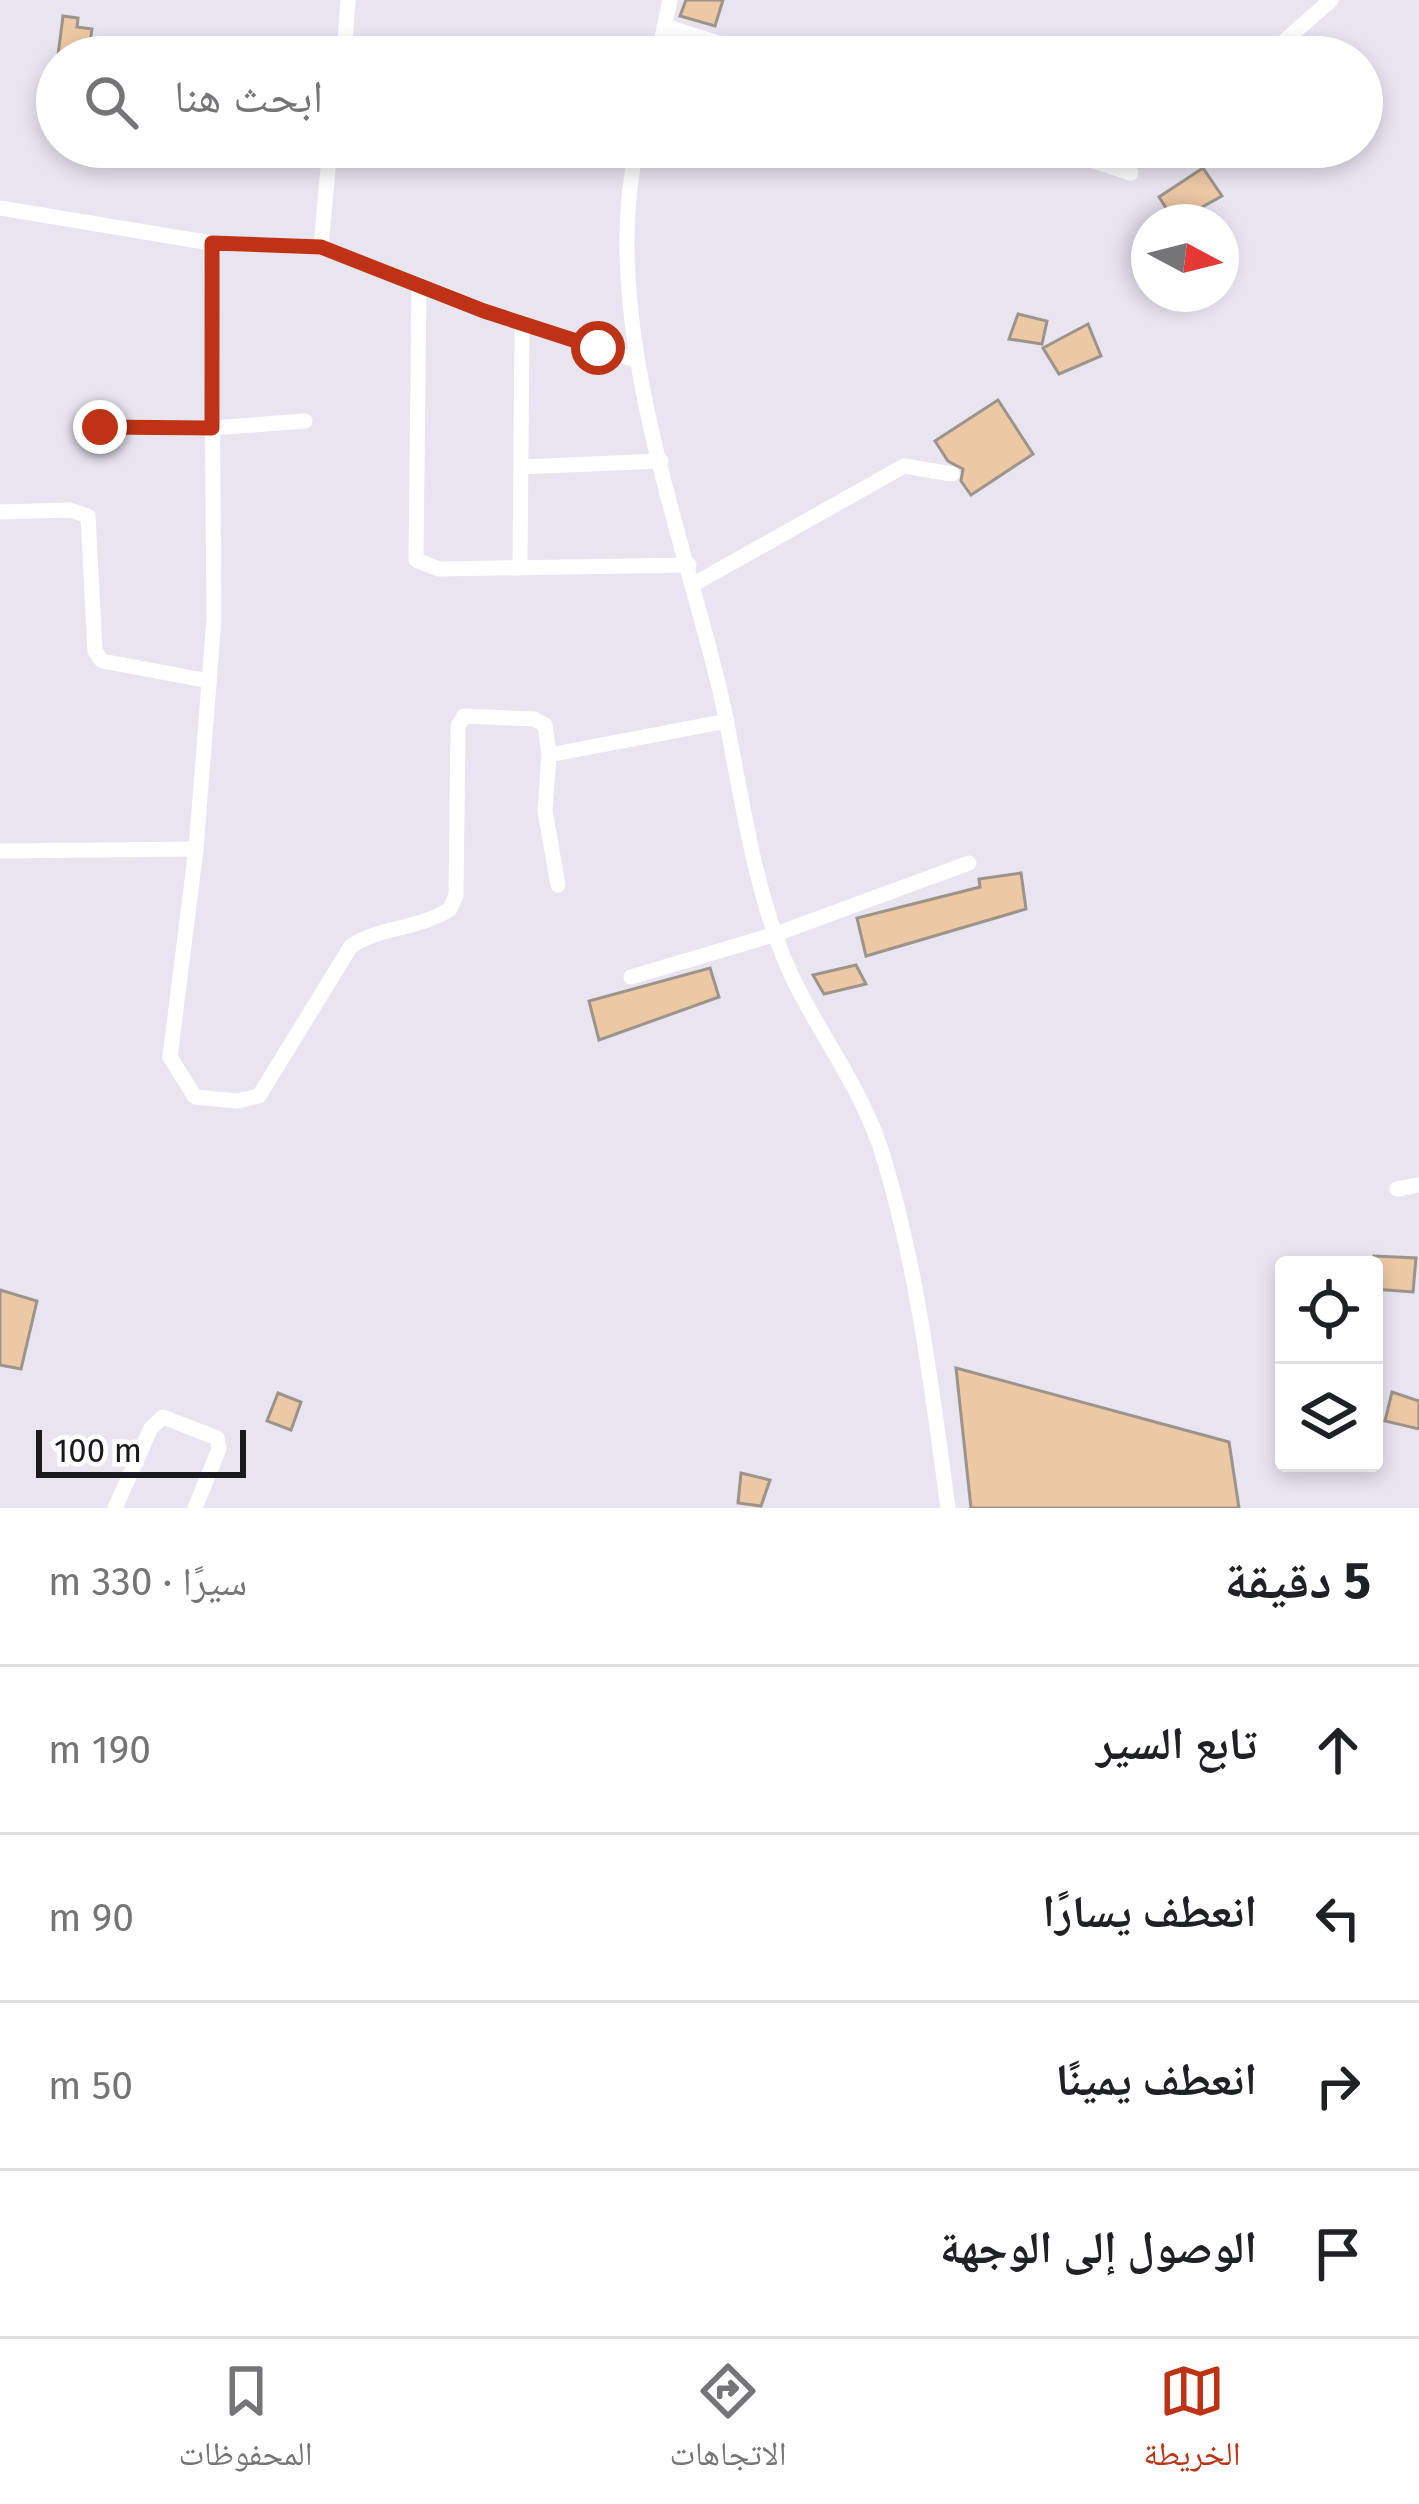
<!DOCTYPE html>
<html lang="ar">
<head>
<meta charset="utf-8">
<style>
  body { margin:0; font-family:"Fira Sans","Noto Naskh Arabic",sans-serif; background:#f6f6f6; color:#202124; direction:rtl }
  .controls { position:absolute; right:36px; bottom:36px; display:grid; overflow:hidden; border-radius:12px; box-shadow:0 6px 18px #0003 }
  .controls button { width:108px; height:108px; display:grid; place-items:center; padding:0; border:0; border-bottom:3px solid #e0e0e0; background:#fff; color:#202124; font:60px sans-serif }
  .compass { position:absolute; left:1131px; top:204px; width:108px; height:108px; border-radius:50%; background:#fff; box-shadow:0 6px 18px #0003; rotate:97deg }
  .scale { position:absolute; left:36px; bottom:30px; width:210px; box-sizing:border-box; padding-left:12px; border:6px solid #1a1a1e; border-top:0; font-size:33px; line-height:42px; white-space:nowrap; color:#1a1a1e; -webkit-text-stroke:9px #fff; paint-order:stroke }
  .stop { position:absolute; width:36px; height:36px; margin:-27px; border:9px solid #be3315; border-radius:50%; background:#fff }
  .stop.end { background:#be3315; border-color:#fff; box-shadow:0 3px 12px #0008 }
  .list { margin:0; padding:0; list-style:none }
  h2 { display:flex; justify-content:space-between; align-items:center; height:156px; margin:0; padding:0 48px; font-size:51px }
  h2 small { font-size:39px; font-weight:400; color:#757577 }
  .list li { display:grid; grid-template-columns:78px 1fr auto; gap:36px; align-items:center; box-sizing:border-box; height:168px; padding:0 48px; border-top:3px solid #e0e0e0 }
  .list b { display:block; font-size:45px; white-space:nowrap }
  .list em { font-size:39px; font-style:normal; color:#757577 }
  .icon { flex:none; width:66px; height:66px; fill:none; stroke:currentColor; stroke-width:2; stroke-linecap:round; stroke-linejoin:round }
  .map { position:relative; flex:none; width:1419px; height:1508px; overflow:hidden; direction:ltr }
  .search { position:absolute; background:#fff; box-shadow:0 6px 18px #0003; left:36px; right:36px; top:36px; height:132px; display:flex; align-items:center; gap:30px; box-sizing:border-box; padding:0 42px; border-radius:66px; color:#757577; font-size:45px }
  .sheet { height:828px; background:#fff }
  nav { display:flex; justify-content:space-around; align-items:center; box-sizing:border-box; height:168px; border-top:3px solid #e0e0e0; background:#fff; font-size:33px; color:#757577 }
  nav a { display:grid; justify-items:center; gap:6px }
  nav .on { color:#be3315 }
  .map>svg:first-child { display:block }
</style>
</head>
<body>
<div class="map">
<svg width="1419" height="1508" viewBox="0 0 1419 1508">
  <rect width="100%" height="100%" fill="#e8e5f1"/>
  <g fill="#edc8a5" stroke="#9c938b" stroke-width="3">
    <polygon points="686,0 723,0 715,26 680,16"/>
    <polygon points="63,16 78,18 77,27 92,29 88,57 58,55"/>
    <polygon points="1203,168 1222,196 1175,222 1159,197"/>
    <polygon points="1018,314 1047,321 1042,344 1009,339"/>
    <polygon points="1088,324 1101,356 1059,374 1043,348"/>
    <polygon points="998,400 1033,454 971,495 961,481 963,469 948,461 935,441"/>
    <polygon points="1021,873 1026,909 866,956 857,918 980,887 979,879"/>
    <polygon points="856,965 866,984 824,994 813,975"/>
    <polygon points="710,968 719,997 599,1040 589,1001"/>
    <polygon points="1374,1256 1416,1258 1413,1292 1374,1289"/>
    <polygon points="0,1290 37,1301 21,1369 0,1365"/>
    <polygon points="956,1368 1229,1442 1239,1508 971,1508"/>
    <polygon points="1392,1392 1419,1401 1419,1429 1385,1421"/>
    <polygon points="278,1393 301,1402 291,1430 267,1421"/>
    <polygon points="741,1473 770,1480 761,1506 738,1503"/>
  </g>
  <g fill="none" stroke-linecap="round" stroke-linejoin="round">
    <g stroke="#fff" stroke-width="15">
      <polyline points="664,26 764,57"/>
      <polyline points="1274,50 1331,0"/>
      <polyline points="344,57 348,0"/>
      <polyline points="658,57 670,0"/>
      <polyline points="330,147 321,247 485,311 636,360"/>
      <path d="M 637,147 C 598,315 681,527 720,691 C 740,780 749,870 783,956 C 812,1027 862,1084 884,1159 C 918,1272 932,1391 948,1508"/>
      <polyline points="1050,147 1131,173"/>
      <polyline points="0,208 211,243 321,247"/>
      <path d="M 211,243 L 214,619 L 196,849 L 170,1057 L 195,1097 L 237,1101 L 259,1096 L 351,946 C 381,926 418,930 450,909 L 456,895 L 458,726 L 464,716 L 534,719 L 545,725 L 549,755"/>
      <polyline points="419,284 416,560 439,569 689,565"/>
      <polyline points="100,427 213,428 305,421"/>
      <polyline points="521,467 661,461"/>
      <polyline points="0,512 70,510 88,516 95,651 102,661 209,681"/>
      <polyline points="520,567 522,323"/>
      <polyline points="694,584 904,466 952,474"/>
      <polyline points="0,851 196,849"/>
      <polyline points="558,885 545,811 549,755 727,721"/>
      <polyline points="631,977 776,934 969,863"/>
      <polyline points="1397,1189 1419,1185"/>
      <polyline points="115,1508 151,1428 163,1417 217,1438 219,1449 195,1508"/>
    </g>
  </g>
  <g fill="none" stroke-linecap="round" stroke-linejoin="round">
    <polyline stroke="#be3315" stroke-width="15" points="100,427 212,428 212,243 321,247 484,311 598,348"/>
  </g>
</svg>
<div class="controls">
<button><svg class="icon" aria-label="locate" viewBox="0 0 24 24"><circle cx="12" cy="12" r="6"/><path d="M12 2v4M12 18v4M2 12h4M18 12h4"/></svg></button>
<button><svg class="icon" aria-label="layers" viewBox="0 0 24 24"><path d="M12 4l9 5-9 5-9-5zM3 14l9 5 9-5"/></svg></button>
</div>
<svg class="compass" viewBox="-18 -18 36 36"><path d="M0-13l5 13h-10z" fill="#e53935"/><path d="M0 13l5-13h-10z" fill="#757577"/></svg>
<div class="scale">100 m</div>
<div class="stop" style="left:598px;top:348px"></div>
<div class="stop end" style="left:100px;top:427px"></div>
<div class="search"><svg class="icon" aria-label="search" viewBox="0 0 24 24"><circle cx="10" cy="10" r="6"/><path d="M15 15l6 6"/></svg>ابحث هنا</div>
</div>
<section class="sheet">
<h2>5 دقيقة<small>سيرًا · 330 m</small></h2>
<ul class="list">
<li><svg class="icon" aria-label="ahead" viewBox="0 0 24 24"><path d="M12 20V5M6 11l6-6 6 6"/></svg><div><b>تابع السير</b></div><em>190 m</em></li>
<li><svg class="icon" aria-label="left" viewBox="0 0 24 24"><path d="M17 20v-9H6M10 6l-5 5 5 5"/></svg><div><b>انعطف يسارًا</b></div><em>90 m</em></li>
<li><svg class="icon" aria-label="right" viewBox="0 0 24 24"><path d="M7 20v-9h11M14 6l5 5-5 5"/></svg><div><b>انعطف يمينًا</b></div><em>50 m</em></li>
<li><svg class="icon" aria-label="arrive" viewBox="0 0 24 24"><path d="M6 21V4h12l-3 4 3 4H6"/></svg><div><b>الوصول إلى الوجهة</b></div></li>
</ul>
</section>
<nav>
<a class="on"><svg class="icon" aria-label="map" viewBox="0 0 24 24"><path d="M3 6l6-2 6 2 6-2v14l-6 2-6-2-6 2zM9 4v14M15 6v14"/></svg>الخريطة</a>
<a><svg class="icon" aria-label="directions" viewBox="0 0 24 24"><path d="M12 3l9 9-9 9-9-9zM9 14v-3h6M13 9l2 2-2 2"/></svg>الاتجاهات</a>
<a><svg class="icon" aria-label="saved" viewBox="0 0 24 24"><path d="M7 4h10v16l-5-4-5 4z"/></svg>المحفوظات</a>
</nav>
</body>
</html>
